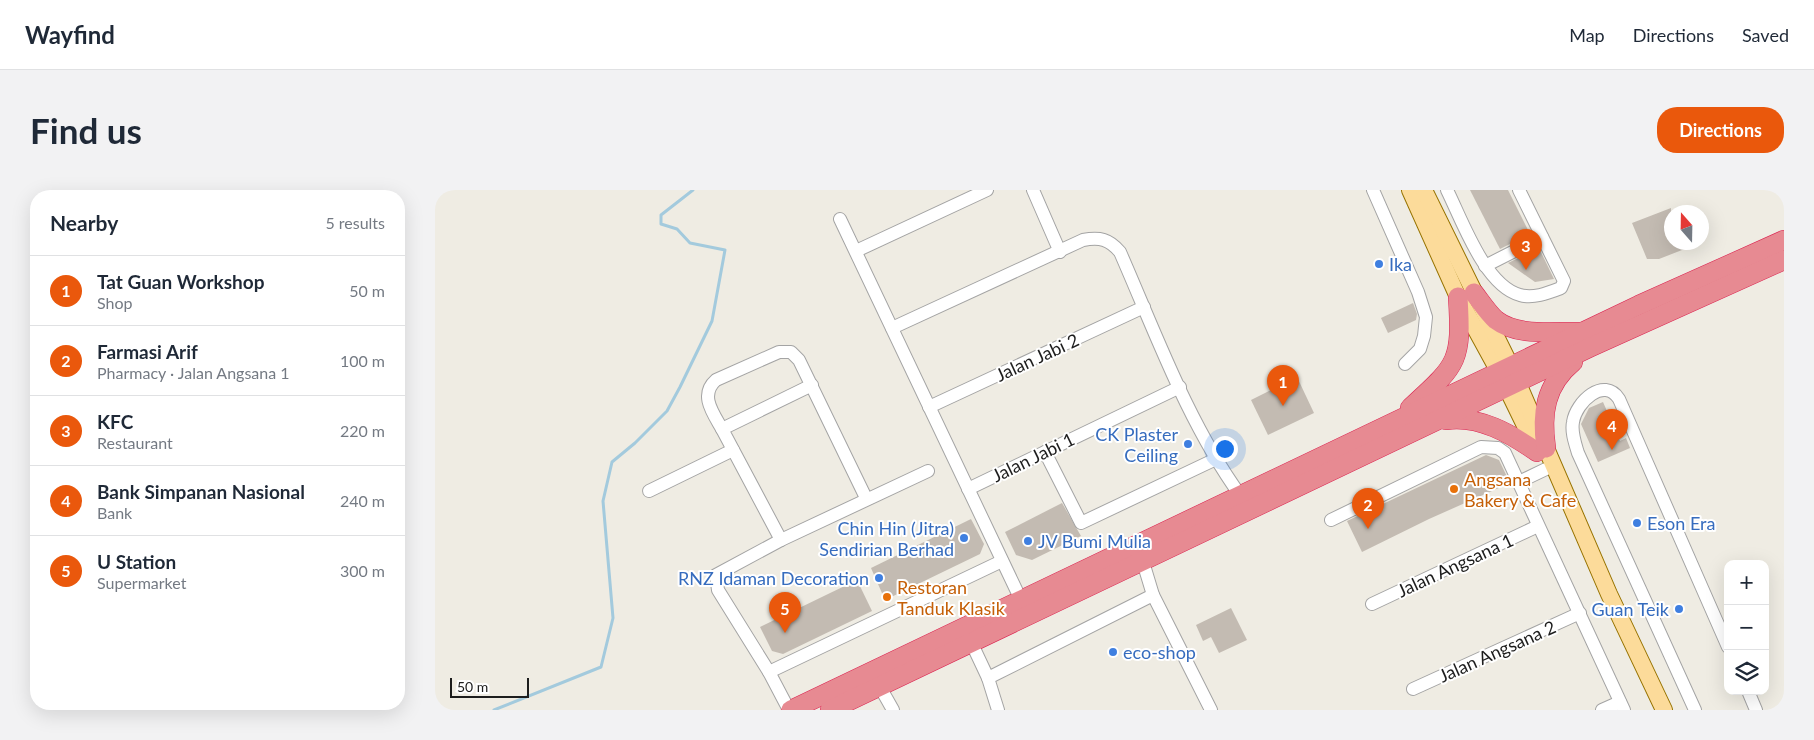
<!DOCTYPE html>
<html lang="en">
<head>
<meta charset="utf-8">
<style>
  body { margin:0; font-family:Lato,sans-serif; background:#f2f2f3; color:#1f2937 }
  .controls { position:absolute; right:15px; bottom:15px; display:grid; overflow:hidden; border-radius:10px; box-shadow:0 5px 20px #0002 }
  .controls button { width:45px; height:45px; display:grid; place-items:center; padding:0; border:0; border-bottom:1px solid #e0e1e3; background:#fff; color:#1f2937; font:25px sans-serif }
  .compass { position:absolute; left:1229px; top:15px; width:45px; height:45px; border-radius:50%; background:#fff; box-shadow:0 5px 20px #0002; rotate:340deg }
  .scale { position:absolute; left:15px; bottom:12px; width:79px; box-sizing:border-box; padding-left:5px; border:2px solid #1d1d1d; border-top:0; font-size:14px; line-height:18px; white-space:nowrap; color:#1d1d1d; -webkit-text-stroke:4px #fff; paint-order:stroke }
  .you { position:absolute; left:789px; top:258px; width:18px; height:18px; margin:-12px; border:4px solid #fff; border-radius:50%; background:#1a73e8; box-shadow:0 0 0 8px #1a73e833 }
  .badge { display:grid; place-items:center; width:32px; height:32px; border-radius:50%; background:#ea580c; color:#fff; font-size:16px; font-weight:700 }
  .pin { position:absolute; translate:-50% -41px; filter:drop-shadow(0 1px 2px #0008) }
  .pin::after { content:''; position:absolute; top:26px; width:18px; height:15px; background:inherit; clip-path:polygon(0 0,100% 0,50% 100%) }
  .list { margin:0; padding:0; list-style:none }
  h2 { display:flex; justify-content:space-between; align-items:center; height:65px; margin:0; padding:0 20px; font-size:21px }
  h2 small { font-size:16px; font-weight:400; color:#747a83 }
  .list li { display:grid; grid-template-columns:32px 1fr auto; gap:15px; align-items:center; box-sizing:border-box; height:70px; padding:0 20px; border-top:1px solid #e0e1e3 }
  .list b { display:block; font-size:19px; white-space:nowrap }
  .list p { margin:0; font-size:16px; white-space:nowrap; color:#747a83 }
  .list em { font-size:16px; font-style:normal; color:#747a83 }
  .icon { flex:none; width:28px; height:28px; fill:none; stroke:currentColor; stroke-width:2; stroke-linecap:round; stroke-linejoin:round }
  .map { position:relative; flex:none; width:1349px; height:520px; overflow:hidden; border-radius:20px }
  header { display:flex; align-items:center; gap:30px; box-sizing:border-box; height:70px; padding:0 25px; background:#fff; border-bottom:1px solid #e0e1e3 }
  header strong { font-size:24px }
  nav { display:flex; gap:28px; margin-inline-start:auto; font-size:18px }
  .intro { display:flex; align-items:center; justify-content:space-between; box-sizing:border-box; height:120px; padding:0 30px }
  h1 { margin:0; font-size:35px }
  .button { padding:12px 22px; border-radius:20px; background:#ea580c; color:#fff; font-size:18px; font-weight:700 }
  main { display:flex; gap:30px; padding:0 30px }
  aside { flex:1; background:#fff; border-radius:20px; box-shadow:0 5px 20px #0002 }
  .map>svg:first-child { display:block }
</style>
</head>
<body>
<header>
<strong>Wayfind</strong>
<nav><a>Map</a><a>Directions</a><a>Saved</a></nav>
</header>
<div class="intro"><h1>Find us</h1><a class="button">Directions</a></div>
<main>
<aside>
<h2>Nearby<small>5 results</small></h2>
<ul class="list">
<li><span class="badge">1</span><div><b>Tat Guan Workshop</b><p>Shop</p></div><em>50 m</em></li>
<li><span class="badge">2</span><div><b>Farmasi Arif</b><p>Pharmacy · Jalan Angsana 1</p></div><em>100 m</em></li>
<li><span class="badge">3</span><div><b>KFC</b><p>Restaurant</p></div><em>220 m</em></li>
<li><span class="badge">4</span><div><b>Bank Simpanan Nasional</b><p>Bank</p></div><em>240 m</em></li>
<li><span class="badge">5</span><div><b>U Station</b><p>Supermarket</p></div><em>300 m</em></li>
</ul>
</aside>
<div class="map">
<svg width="1349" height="520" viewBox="0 0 1349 520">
  <rect width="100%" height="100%" fill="#efece3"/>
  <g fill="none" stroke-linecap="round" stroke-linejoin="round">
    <polyline stroke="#a3cadd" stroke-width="3" points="59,520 166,477 178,428 168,311 177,272 200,253 232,221 245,197 277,131 290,60 255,53 242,39 226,34 226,25 258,0"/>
  </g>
  <g fill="#c3bbb2">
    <polygon points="1035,0 1073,0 1095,44 1065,59"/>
    <polygon points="1236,18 1236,52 1265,53 1224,69 1212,69 1197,33"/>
    <polygon points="1104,58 1119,89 1100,92 1073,73"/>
    <polygon points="978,113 982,124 981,130 953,143 946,128"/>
    <polygon points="862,187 879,223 833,245 816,210"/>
    <polygon points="1168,212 1185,251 1191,248 1195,258 1163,272 1146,234 1154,218"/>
    <polygon points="1051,265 1064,270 1075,293 994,329 927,362 912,331"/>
    <polygon points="627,313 646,346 597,370 581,365 570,342"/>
    <polygon points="536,329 549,354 545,364 450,410 436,378"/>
    <polygon points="422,390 437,421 348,464 337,461 325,437"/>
    <polygon points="796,418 812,450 784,463 776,447 768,451 761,435"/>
  </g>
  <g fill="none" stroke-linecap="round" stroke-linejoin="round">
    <defs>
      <g id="minor">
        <polyline points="598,0 625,62"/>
        <polyline points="938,0 983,102 991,127 989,146 985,159 970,174"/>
        <path d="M 1012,0 C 1027,30 1050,96 1085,105 C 1098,109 1113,103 1126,98 L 1129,91 L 1084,0"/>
        <polyline points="405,29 586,410"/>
        <polyline points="421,61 552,0"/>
        <polyline points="1050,76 1107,47"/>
        <path d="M 457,138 L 648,50 C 665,47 674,49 685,62 C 721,144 753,233 805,305"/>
        <polyline points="494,217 709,117"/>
        <path d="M 287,239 C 278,223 264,205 281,190 L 344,162 L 356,162 L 364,170 L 431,308"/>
        <polyline points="610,262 646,333 781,269"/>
        <polyline points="1084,292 1111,279"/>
        <polyline points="533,299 745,197"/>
        <polyline points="214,301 298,260"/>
        <polyline points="896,330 1046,257 1063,258 1070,263 1189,520"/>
        <polyline points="346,350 287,239 377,195"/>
        <polyline points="708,372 718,405 776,520"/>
        <polyline points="937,414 1103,336"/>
        <polyline points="537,454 553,488 718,405"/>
        <polyline points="334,482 567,371"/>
        <polyline points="553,488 563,520"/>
        <polyline points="445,497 458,520"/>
        <polyline points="978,499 1145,423"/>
        <polyline points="1313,501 1321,520"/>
        <polyline points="354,520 334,482 283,400 281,385 346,350 493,281"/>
        <polyline points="1167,520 1185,512"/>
        <path d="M 1260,520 L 1143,263 C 1140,253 1136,242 1138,232 C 1141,212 1169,186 1184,209 L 1293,457"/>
      </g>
      <g id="major">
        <polyline points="975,0 1023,107 1064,182 1098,252"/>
        <polyline points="989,0 1076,177 1174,404 1229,520"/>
      </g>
      <g id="highway">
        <path d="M 1039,103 C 1046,112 1053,123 1061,130 C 1083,147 1119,141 1145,142"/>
        <path d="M 975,218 C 1023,174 1027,172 1023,107"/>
        <path d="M 1011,230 C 1044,225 1076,244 1102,262"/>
        <path d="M 1111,258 C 1106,224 1110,195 1138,172"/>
        <polyline points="356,520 1204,115 1349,50"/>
        <polyline points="395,520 1156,157 1349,70"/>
      </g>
    </defs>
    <use href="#minor" stroke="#a4a4a4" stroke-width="14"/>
    <use href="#major" stroke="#977300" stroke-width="18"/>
    <use href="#highway" stroke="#db2250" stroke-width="20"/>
    <use href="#minor" stroke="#fff" stroke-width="12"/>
    <use href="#major" stroke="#fcdb9a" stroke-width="16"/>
    <use href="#highway" stroke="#e78a92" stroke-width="19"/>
  </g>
  <g fill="#3f7fe0" stroke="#fff" stroke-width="2">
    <circle cx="944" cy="74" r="5"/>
    <circle cx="753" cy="254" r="5"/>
    <circle cx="1202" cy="333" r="5"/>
    <circle cx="529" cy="348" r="5"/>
    <circle cx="593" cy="351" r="5"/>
    <circle cx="444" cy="388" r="5"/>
    <circle cx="1244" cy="419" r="5"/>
    <circle cx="678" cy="462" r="5"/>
  </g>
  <g fill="#e8710a" stroke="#fff" stroke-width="2">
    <circle cx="1019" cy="299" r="5"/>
    <circle cx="452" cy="407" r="5"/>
  </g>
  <g text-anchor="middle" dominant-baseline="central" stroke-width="4" stroke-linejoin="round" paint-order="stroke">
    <g font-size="18" fill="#366cbe" stroke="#fff" text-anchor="start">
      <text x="954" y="74">Ika</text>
      <text x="743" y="244" text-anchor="end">CK Plaster<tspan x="743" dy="21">Ceiling</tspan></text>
      <text x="1212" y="333">Eson Era</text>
      <text x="519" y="338" text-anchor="end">Chin Hin (Jitra)<tspan x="519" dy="21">Sendirian Berhad</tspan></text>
      <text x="603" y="351">JV Bumi Mulia</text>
      <text x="434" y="388" text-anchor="end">RNZ Idaman Decoration</text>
      <text x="1234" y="419" text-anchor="end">Guan Teik</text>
      <text x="688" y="462">eco-shop</text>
    </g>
    <g font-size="18" fill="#1d1d1d" stroke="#fff">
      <text transform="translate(602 167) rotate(-25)">Jalan Jabi 2</text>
      <text transform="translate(598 267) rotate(-26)">Jalan Jabi 1</text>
      <text transform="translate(1020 375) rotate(-25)">Jalan Angsana 1</text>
      <text transform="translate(1062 461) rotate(-24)">Jalan Angsana 2</text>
    </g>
    <g font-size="18" fill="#c56008" stroke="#fff" text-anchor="start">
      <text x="1029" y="289">Angsana<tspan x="1029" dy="21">Bakery &amp; Cafe</tspan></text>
      <text x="462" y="397">Restoran<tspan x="462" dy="21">Tanduk Klasik</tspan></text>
    </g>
  </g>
</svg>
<div class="controls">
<button>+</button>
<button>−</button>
<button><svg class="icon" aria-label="layers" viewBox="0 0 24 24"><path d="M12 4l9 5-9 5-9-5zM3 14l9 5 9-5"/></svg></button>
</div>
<svg class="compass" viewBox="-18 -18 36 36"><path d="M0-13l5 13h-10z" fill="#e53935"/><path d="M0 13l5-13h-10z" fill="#747a83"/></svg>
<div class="scale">50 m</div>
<div class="you"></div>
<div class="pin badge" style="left:848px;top:216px">1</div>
<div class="pin badge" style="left:933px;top:339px">2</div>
<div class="pin badge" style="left:1091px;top:80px">3</div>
<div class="pin badge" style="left:1177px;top:260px">4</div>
<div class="pin badge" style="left:350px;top:443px">5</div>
</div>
</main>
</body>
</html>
